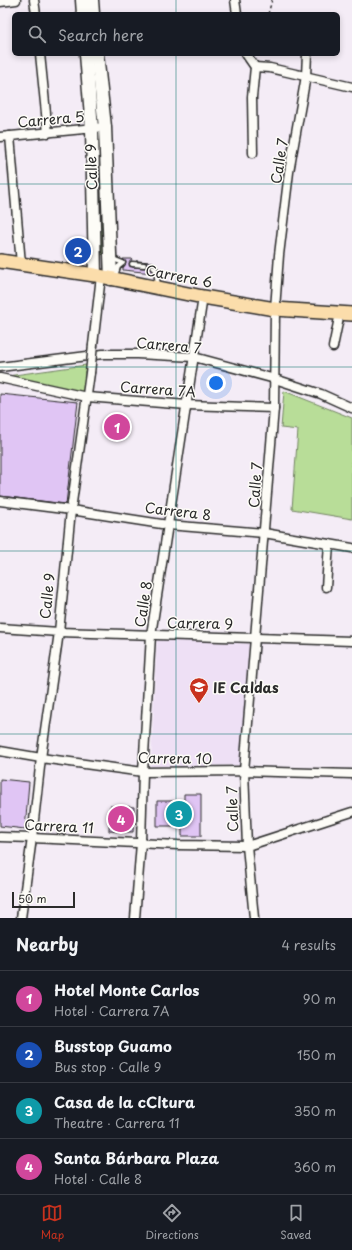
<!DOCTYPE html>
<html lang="en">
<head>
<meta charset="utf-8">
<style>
  body { margin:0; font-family:"Playpen Sans",sans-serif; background:#242831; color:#f1f3f6 }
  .scale { position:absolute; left:12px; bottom:10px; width:63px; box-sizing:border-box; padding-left:4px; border:2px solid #2b2b2b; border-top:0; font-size:11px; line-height:14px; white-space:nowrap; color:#2b2b2b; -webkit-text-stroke:3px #fdfcf7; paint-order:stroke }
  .you { position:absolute; left:216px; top:383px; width:14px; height:14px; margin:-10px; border:3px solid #fff; border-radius:50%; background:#1a73e8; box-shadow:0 0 0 6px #1a73e833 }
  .badge { display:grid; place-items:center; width:26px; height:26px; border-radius:50%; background:#c8321e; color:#fff; font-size:13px; font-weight:700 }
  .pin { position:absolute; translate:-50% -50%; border:2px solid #fff; box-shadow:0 1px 4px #0006 }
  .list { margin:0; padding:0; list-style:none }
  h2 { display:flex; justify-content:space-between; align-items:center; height:52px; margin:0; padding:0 16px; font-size:17px }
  h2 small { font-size:13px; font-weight:400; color:#9ea1a6 }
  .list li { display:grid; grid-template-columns:26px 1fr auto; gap:12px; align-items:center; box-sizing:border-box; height:56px; padding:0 16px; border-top:1px solid #363941 }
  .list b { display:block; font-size:15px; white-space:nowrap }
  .list p { margin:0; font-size:13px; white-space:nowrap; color:#9ea1a6 }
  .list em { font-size:13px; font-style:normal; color:#9ea1a6 }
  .icon { flex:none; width:22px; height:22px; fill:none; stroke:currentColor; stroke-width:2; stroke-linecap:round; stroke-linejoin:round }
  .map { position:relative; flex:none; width:352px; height:918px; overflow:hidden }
  .search { position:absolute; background:#171b24; box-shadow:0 2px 6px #0003; left:12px; right:12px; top:12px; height:44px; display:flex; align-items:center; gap:10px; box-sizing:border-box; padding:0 14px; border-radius:6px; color:#9ea1a6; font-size:15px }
  .sheet { height:276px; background:#171b24 }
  nav { display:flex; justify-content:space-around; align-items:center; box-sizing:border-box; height:56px; border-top:1px solid #363941; background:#171b24; font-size:11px; color:#9ea1a6 }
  nav a { display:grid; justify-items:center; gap:2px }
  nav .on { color:#c8321e }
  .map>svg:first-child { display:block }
</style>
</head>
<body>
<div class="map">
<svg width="352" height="918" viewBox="0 0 352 918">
  <rect width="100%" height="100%" fill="#f4ecf6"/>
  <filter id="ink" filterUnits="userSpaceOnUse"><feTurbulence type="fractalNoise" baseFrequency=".025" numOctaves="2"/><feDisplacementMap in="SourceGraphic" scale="8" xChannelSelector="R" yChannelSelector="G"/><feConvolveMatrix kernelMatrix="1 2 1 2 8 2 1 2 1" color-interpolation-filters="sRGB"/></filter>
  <g filter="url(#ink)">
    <polygon fill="#eee0f5" points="157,640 249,644 240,765 151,766"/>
    <g fill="#b8dd98" stroke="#728462">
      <polygon points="94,131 103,131 107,255 98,254"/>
      <polygon points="86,365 83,392 0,379 0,377"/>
      <polygon points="284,391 352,418 352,519 292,509 298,430 281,428"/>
    </g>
    <g fill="#e0c5f4" stroke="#2b2b2b">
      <polygon points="123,259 132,259 129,264 132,267 144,268 147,267 147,264 146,262 136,261 153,262 150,266 153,273 123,270 123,268 126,263"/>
      <polygon points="0,394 78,402 66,504 0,496"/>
      <polygon points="0,779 29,782 25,829 0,826"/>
      <polygon points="184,794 201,794 201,836 182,836 182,826 157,826 157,801 184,801"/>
      <polygon points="110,806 134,807 133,832 109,831"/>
    </g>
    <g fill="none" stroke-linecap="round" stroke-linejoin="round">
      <defs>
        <g id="lane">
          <polyline points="113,259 123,263 118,267 115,276"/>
          <polyline points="132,264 144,265"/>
          <polyline points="153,267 156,270 158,286"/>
        </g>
        <g id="street">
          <polyline points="34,0 36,14"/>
          <polyline points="235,0 237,14"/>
          <polyline points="0,2 16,0"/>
          <polyline points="40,54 48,133"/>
          <polyline points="246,54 255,67 252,97 253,153"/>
          <polyline points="255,67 270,68 352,87"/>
          <polyline points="10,136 21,264"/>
          <polyline points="0,137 105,127"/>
          <polyline points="93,345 101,276"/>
          <polyline points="333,347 340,313"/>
          <polyline points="0,367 103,354 137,354 194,357 275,379 321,394 352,408"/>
          <polyline points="0,378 87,397 187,405 274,408"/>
          <polyline points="0,501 71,510 168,525 264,533 352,548"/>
          <polyline points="326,587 329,544"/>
          <polyline points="0,628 59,632 352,641"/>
          <polyline points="0,751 41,758 143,772 244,771 352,774"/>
          <polyline points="0,837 32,838 178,845 247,846 352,812"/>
          <polyline points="21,918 32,838 41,758 59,632 71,510 90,373"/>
          <polyline points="135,918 141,843 143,772 151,635 203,297"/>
          <polyline points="254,918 247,846 244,771 274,408 275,309 279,255 289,172 306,76 307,54"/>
        </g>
        <g id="secondary">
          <polyline points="82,0 83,14"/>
          <polyline points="92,0 93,14"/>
          <polyline points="86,54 92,129 95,275"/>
          <polyline points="97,54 105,127 111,279"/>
        </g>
        <polyline id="primary" points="0,261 95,275 203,297 275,309 352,314"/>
      </defs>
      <use href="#lane" stroke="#2b2b2b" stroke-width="7"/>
      <use href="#street" stroke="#2b2b2b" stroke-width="11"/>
      <use href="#secondary" stroke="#2b2b2b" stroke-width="15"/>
      <use href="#primary" stroke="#2b2b2b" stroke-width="16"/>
      <polyline stroke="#2b2b2b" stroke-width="1.5" stroke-dasharray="3 3" stroke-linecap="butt" points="268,14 272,0"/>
      <use href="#lane" stroke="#fdfcf7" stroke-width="4"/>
      <use href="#street" stroke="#fdfcf7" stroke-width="8"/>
      <use href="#secondary" stroke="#fdfcf7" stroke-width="12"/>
      <use href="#primary" stroke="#fbddab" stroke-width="13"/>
      <defs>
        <polyline id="street-bridge" points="90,373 93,345"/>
      </defs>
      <use href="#street-bridge" stroke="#2b2b2b" stroke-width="11" stroke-linecap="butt"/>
      <use href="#street-bridge" stroke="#fdfcf7" stroke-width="8"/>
    </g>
  </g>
  <path fill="none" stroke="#0f766e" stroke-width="1" stroke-opacity="0.55" d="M 176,0 L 176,14M 176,54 L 176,918M 0,184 L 352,184M 0,367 L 352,367M 0,551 L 352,551M 0,734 L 352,734"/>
  <defs>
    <symbol id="school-pin" viewBox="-11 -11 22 30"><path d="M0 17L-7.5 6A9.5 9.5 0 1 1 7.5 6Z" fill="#c8321e" stroke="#fdfcf7"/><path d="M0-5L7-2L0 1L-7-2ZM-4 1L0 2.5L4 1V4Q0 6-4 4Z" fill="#fff"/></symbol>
  </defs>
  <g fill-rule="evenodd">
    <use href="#school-pin" x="188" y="676" width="22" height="30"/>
  </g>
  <g text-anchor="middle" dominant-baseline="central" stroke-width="3" stroke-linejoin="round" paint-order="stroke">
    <g font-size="14" fill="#2b2b2b" stroke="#fdfcf7">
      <text transform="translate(51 119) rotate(-5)">Carrera 5</text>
      <text transform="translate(279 161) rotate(-81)">Calle 7</text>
      <text transform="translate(91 167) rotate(-92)">Calle 9</text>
      <text transform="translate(179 276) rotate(11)">Carrera 6</text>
      <text transform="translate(169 345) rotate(5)">Carrera 7</text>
      <text transform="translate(158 389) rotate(4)">Carrera 7A</text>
      <text transform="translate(255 485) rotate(-86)">Calle 7</text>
      <text transform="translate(178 511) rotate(7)">Carrera 8</text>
      <text transform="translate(47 596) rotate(-84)">Calle 9</text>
      <text transform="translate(143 604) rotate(-81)">Calle 8</text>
      <text transform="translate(200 623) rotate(1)">Carrera 9</text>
      <text transform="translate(175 758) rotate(1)">Carrera 10</text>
      <text transform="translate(232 809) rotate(-92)">Calle 7</text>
      <text transform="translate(59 826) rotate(3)">Carrera 11</text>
    </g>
    <g font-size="14" font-weight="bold" fill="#2b2b2b" stroke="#fdfcf7" text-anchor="start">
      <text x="213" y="687">IE Caldas</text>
    </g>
  </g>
</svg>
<div class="scale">50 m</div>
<div class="you"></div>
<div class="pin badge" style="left:117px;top:427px;background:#d1479c">1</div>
<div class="pin badge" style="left:78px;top:251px;background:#1a4fb4">2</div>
<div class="pin badge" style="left:179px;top:814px;background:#0f9aa8">3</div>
<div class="pin badge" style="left:121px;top:819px;background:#d1479c">4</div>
<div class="search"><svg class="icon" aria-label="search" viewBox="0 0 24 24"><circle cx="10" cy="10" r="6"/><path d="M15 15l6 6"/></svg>Search here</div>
</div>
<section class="sheet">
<h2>Nearby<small>4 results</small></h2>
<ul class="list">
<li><span class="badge" style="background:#d1479c">1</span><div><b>Hotel Monte Carlos</b><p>Hotel · Carrera 7A</p></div><em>90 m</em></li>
<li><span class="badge" style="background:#1a4fb4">2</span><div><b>Busstop Guamo</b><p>Bus stop · Calle 9</p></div><em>150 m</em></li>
<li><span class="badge" style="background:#0f9aa8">3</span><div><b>Casa de la cCltura</b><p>Theatre · Carrera 11</p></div><em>350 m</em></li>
<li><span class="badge" style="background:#d1479c">4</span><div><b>Santa Bárbara Plaza</b><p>Hotel · Calle 8</p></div><em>360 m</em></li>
</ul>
</section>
<nav>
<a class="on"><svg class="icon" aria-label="map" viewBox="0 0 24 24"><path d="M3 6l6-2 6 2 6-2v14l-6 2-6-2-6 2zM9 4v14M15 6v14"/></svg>Map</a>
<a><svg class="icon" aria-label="directions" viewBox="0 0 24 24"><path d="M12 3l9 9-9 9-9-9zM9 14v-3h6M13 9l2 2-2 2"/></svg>Directions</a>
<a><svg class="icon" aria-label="saved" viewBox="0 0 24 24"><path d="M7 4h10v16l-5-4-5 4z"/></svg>Saved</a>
</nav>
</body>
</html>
